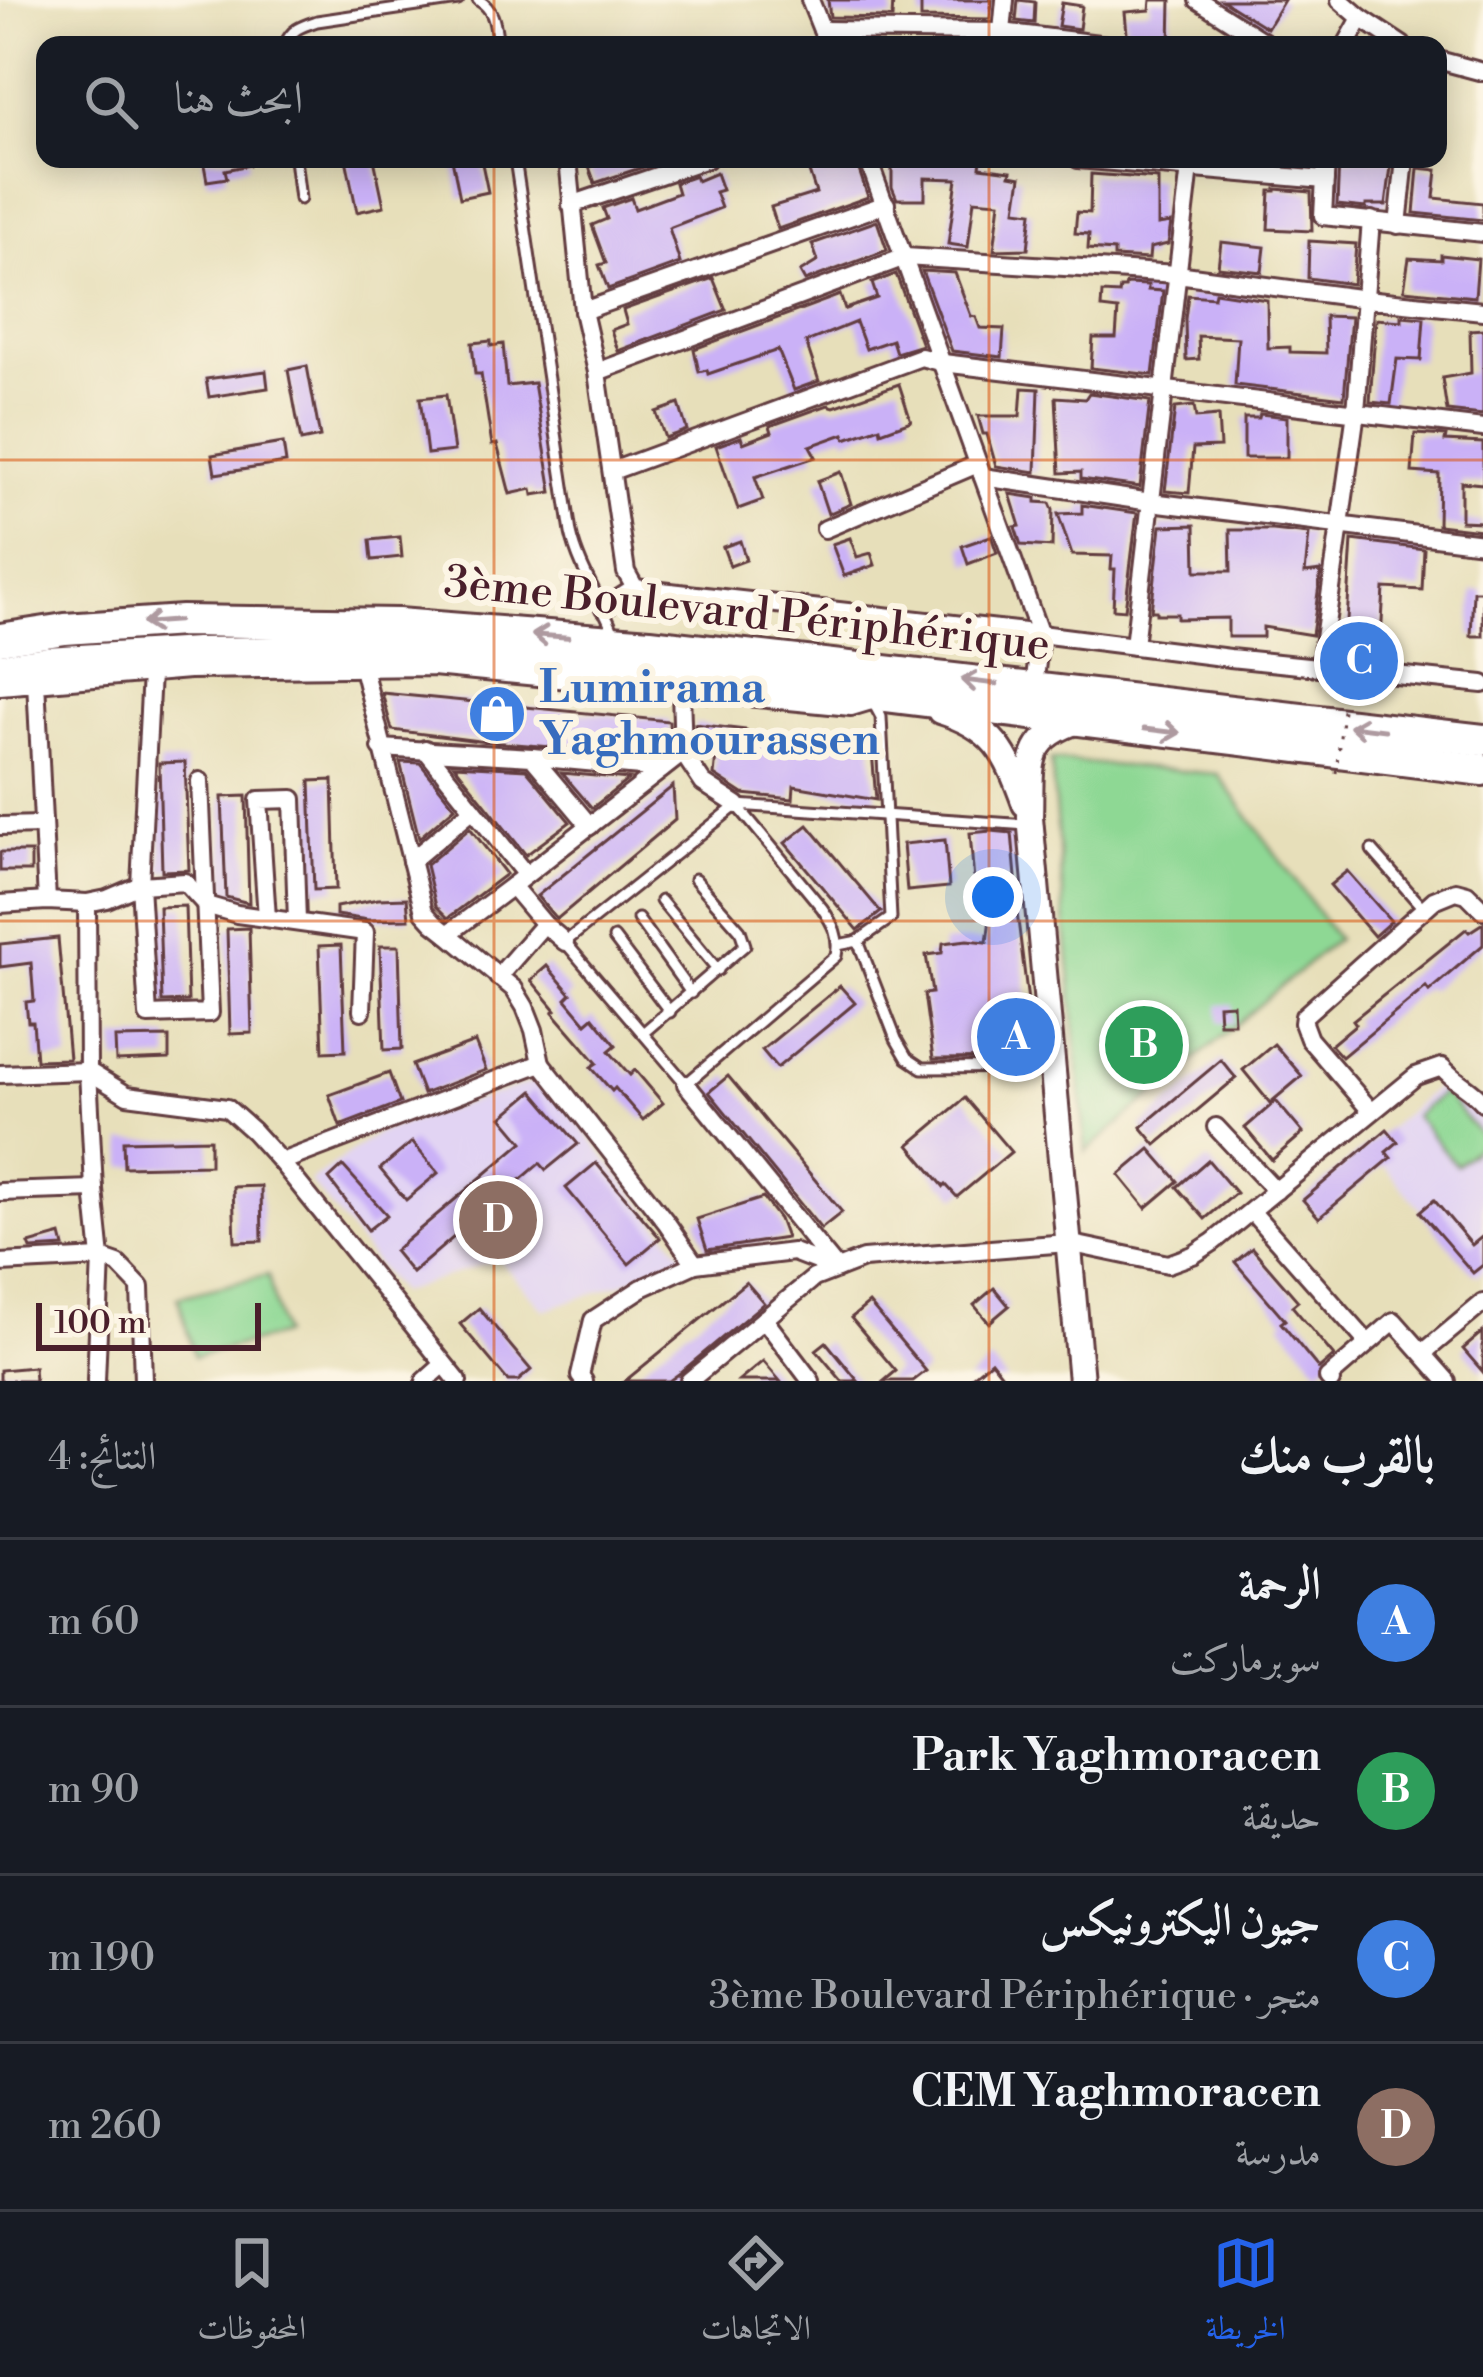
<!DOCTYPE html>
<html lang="ar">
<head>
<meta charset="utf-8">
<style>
  body { margin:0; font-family:"Libre Bodoni",Amiri,serif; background:#242831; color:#f1f3f6; direction:rtl }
  .scale { position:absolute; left:36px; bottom:30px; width:225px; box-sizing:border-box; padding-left:12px; border:6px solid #4a1f2b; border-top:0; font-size:33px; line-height:42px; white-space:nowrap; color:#4a1f2b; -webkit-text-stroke:9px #fcf5e5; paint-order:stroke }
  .you { position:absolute; left:993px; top:897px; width:42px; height:42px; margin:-30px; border:9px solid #fff; border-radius:50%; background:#1a73e8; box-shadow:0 0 0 18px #1a73e833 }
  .badge { display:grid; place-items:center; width:78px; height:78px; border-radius:50%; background:#2563eb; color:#fff; font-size:39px; font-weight:700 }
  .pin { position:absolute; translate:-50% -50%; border:6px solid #fff; box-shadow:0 3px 12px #0006 }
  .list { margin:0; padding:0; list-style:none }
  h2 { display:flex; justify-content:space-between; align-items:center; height:156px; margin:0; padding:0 48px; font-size:51px }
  h2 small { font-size:39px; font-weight:400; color:#9ea1a6 }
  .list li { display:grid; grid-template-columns:78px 1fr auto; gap:36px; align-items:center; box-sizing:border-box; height:168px; padding:0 48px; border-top:3px solid #363941 }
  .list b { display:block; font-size:45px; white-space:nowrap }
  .list p { margin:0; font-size:39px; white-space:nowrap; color:#9ea1a6 }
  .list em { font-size:39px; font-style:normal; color:#9ea1a6 }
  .icon { flex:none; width:66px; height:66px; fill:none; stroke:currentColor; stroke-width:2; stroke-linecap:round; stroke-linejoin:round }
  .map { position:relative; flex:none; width:1483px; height:1381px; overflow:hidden; direction:ltr }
  .search { position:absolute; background:#171b24; box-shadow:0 6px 30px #0003; left:36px; right:36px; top:36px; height:132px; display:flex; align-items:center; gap:30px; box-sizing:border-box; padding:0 42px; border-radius:24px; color:#9ea1a6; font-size:45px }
  .sheet { height:828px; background:#171b24 }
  nav { display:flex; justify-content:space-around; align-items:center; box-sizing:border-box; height:168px; border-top:3px solid #363941; background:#171b24; font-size:33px; color:#9ea1a6 }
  nav a { display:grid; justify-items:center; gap:6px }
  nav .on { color:#2563eb }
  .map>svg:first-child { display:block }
</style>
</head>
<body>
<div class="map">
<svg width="1483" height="1381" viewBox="0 0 1483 1381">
  <rect width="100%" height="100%" fill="#fcf5e5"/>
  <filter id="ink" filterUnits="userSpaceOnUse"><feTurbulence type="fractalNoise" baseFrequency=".00833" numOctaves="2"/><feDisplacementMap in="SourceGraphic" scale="24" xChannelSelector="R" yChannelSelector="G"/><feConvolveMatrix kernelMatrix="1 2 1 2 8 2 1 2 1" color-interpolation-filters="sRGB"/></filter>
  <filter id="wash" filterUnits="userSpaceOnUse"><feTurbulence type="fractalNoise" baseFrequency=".004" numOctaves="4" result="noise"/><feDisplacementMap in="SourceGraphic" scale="48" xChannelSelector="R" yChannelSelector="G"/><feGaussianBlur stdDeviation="2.7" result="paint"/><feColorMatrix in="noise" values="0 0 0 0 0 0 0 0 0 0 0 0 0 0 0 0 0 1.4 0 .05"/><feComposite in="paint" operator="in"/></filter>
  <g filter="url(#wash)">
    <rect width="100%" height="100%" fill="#e7dfba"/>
    <g fill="#e2d4f3">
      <polygon points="543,1079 688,1261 544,1310 498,1259 399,1293 310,1181 379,1132"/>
      <polygon points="1446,1079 1483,1123 1483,1271 1477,1276 1367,1146"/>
    </g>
    <g fill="#8ed894" stroke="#6c7c60" stroke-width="3">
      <polygon points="1051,760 1218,774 1337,939 1086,1152"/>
      <polygon points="1443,1092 1483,1138 1483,1142 1456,1165 1415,1116"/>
      <polygon points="268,1275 282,1335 194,1357 178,1297"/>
    </g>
    <g id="blocks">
      <g fill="#cab1f7">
        <polygon points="828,0 893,0 892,18 830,17"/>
        <polygon points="921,0 992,0 990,19 921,18"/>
        <polygon points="1018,0 1035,2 1034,23 1016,21"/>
        <polygon points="1151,0 1171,0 1170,45 1128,45 1125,12 1150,10"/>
        <polygon points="1222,0 1284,0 1267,28"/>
        <polygon points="1062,3 1082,6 1079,29 1058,26"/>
        <polygon points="203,159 248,159 249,165 225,170 227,178 207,181"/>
        <polygon points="346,159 374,159 384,206 357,212"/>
        <polygon points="452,159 481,159 488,192 460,198"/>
        <polygon points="612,159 667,159 595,183 589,167"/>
        <polygon points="805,159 839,159 841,166 856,161 868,197 778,229 771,207 816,193"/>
        <polygon points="892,159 981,159 980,167 1011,171 1010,175 1021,177 1016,210 1032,212 1028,249 994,250 1000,202 974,200 968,247 948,244 957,179 925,178 925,199 897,199 892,187"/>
        <polygon points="1339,159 1392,159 1386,205 1366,205 1366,208 1337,205"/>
        <polygon points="1418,168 1437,170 1434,198 1483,203 1483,220 1414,213"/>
        <polygon points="716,173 722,190 715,192 721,208 669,228 680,263 608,289 599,265 606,263 592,225 607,219 603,208 631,198 635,209 678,193 675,183 695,176 697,181"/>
        <polygon points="1091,174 1158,179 1158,225 1171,223 1168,244 1150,248 1149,259 1114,257 1114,251 1088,249 1089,234 1075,233 1077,212 1090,213"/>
        <polygon points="1276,189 1311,192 1312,231 1268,229 1270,191 1276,191"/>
        <polygon points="877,221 887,250 805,281 800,272 818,261 812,244"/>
        <polygon points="1309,241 1356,244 1353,284 1308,278"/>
        <polygon points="1221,242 1265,247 1262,272 1218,267"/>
        <polygon points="1441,255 1478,259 1475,297 1404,290 1409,258 1441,260"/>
        <polygon points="922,271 955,273 971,316 976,317 980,328 1004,329 1002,357 952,351"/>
        <polygon points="896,274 922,345 896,353 892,340 866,349 856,322 806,342 819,381 794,390 778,350 708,374 707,370 699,372 694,349 840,295 845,309 877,298 872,283"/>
        <polygon points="713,278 726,310 618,351 611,330 627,324 623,310"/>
        <polygon points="1126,284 1148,285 1148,290 1163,291 1153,375 1091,368 1093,338 1116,338 1118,310 1101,308 1102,293 1119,294 1120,288 1125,288"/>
        <polygon points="1215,292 1267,300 1268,348 1290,347 1290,352 1326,353 1325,316 1351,317 1344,398 1235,385 1238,338 1198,336 1199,359 1186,360 1185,319 1188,295 1214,297"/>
        <polygon points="1402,316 1424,318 1421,360 1397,359 1391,404 1370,402 1376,319 1402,321"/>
        <polygon points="1483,329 1483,415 1447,411 1442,378 1471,373 1470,330"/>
        <polygon points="491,341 491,346 503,344 507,386 534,383 552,492 533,495 532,489 510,494 497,444 492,445 481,374 475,374 472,343"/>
        <polygon points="307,366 320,437 301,441 288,370"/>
        <polygon points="266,371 268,388 209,397 206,379"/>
        <polygon points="899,384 911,421 881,432 880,427 846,439 844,434 810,446 816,457 755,477 763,500 738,509 716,446 741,437 743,443 772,432 770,426 828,405 834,407"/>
        <polygon points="1022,388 1039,389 1036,472 996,466 987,434 983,434 978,416 1020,416"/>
        <polygon points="1089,393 1150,401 1140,487 1081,479 1081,472 1060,473 1056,397 1085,399"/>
        <polygon points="446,395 454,451 427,454 420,398"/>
        <polygon points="679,404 687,430 665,438 656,412"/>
        <polygon points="1194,406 1196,418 1218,416 1220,447 1193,448 1189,493 1165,491 1175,408"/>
        <polygon points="1260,414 1287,417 1287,458 1244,458 1244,418 1259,418"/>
        <polygon points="1415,434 1446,436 1445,441 1483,443 1483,484 1461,482 1461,521 1481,522 1481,530 1438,525 1439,474 1412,472"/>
        <polygon points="283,443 286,463 215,474 212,455"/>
        <polygon points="841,472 851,504 828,514 817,481"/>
        <polygon points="1010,494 1036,498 1036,502 1050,503 1053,510 1052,547 1021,545 1015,527 1020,526"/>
        <polygon points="1082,505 1137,513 1125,610 1113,609 1115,569 1111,569 1112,556 1072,555 1058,514 1082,513"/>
        <polygon points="1195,525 1196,571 1231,571 1230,530 1273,530 1309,534 1305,573 1321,571 1312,635 1263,627 1263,637 1228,637 1228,618 1177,619 1177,614 1156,614 1156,611 1151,611 1161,526"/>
        <polygon points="991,536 997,553 968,564 962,546"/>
        <polygon points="400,537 402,557 372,560 370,540"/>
        <polygon points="850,538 857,557 871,553 875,565 844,576 832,544"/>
        <polygon points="1352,540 1424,549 1422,590 1384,588 1381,639 1346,637"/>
        <polygon points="740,541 746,560 730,566 723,547"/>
        <polygon points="1473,591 1483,591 1483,636 1471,636"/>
        <polygon points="382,693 669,721 670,747 659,756 479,741 392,730"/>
        <polygon points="695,724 746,730 745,734 811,741 812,732 871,739 876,800 794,786 793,799 743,794 714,775 716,755 699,753 696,749"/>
        <polygon points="185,762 189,870 162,871 159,763"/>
        <polygon points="400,762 420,763 455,807 419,838"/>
        <polygon points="454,765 526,769 570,822 526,855"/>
        <polygon points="562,773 629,779 592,808"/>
        <polygon points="333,780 336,889 314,890 310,781"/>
        <polygon points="673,786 675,820 557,919 553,915 537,896"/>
        <polygon points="246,796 249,903 226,897 222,797"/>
        <polygon points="808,825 881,912 858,930 785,843"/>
        <polygon points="470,828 506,874 448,918 436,906 426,865"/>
        <polygon points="991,831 1012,833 1016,877 974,881 970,833"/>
        <polygon points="945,840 949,887 907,891 903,844"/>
        <rect x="0" y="852" width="31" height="19"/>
        <polygon points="1347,871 1391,921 1374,936 1330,885"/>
        <polygon points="407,898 409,919 368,920 336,915 336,907 378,899"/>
        <polygon points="185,906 188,1001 162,1002 159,907"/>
        <polygon points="997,910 1017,912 1035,1058 933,1059 924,994 932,993 926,955 942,953 943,943 967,940 987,942 991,911"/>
        <polygon points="1483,923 1483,945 1429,991 1426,987 1342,1057 1331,1045 1356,1024 1353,1020 1466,929 1469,932"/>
        <polygon points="249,928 252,1033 230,1034 227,929"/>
        <polygon points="58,938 69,1059 36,1060 33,1022 28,1022 26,1002 34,1001 31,963 0,967 0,944"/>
        <polygon points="341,945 345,1051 323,1052 319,946"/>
        <polygon points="380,946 399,946 402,1049 384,1050"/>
        <polygon points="547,966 571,994 566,999 586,1023 593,1017 616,1045 609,1051 630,1075 635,1070 663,1103 643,1120 615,1088 612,1091 591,1067 597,1063 553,1012 556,1010 531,980"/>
        <polygon points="840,986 855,1003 777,1068 762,1050"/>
        <polygon points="1233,1004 1234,1023 1219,1023 1218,1005"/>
        <polygon points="169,1037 169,1059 116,1061 115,1038"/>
        <polygon points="475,1042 486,1070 423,1094 412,1065"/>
        <polygon points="1274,1044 1302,1076 1270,1103 1243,1070"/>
        <polygon points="1221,1060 1236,1078 1156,1145 1141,1127"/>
        <polygon points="389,1073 400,1103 340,1126 329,1095"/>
        <polygon points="728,1076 842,1212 821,1229 709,1092"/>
        <polygon points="533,1091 578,1144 546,1170 540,1163 412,1273 394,1251 523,1142 502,1117"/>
        <polygon points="965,1098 1011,1152 957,1197 946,1185 944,1187 909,1145"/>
        <polygon points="1276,1101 1303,1133 1272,1160 1245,1128"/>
        <polygon points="1387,1129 1398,1142 1386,1152 1391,1158 1319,1218 1303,1200"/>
        <polygon points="210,1139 210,1165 124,1167 123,1141"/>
        <polygon points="412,1142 438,1173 406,1200 380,1169"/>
        <polygon points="1150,1149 1178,1181 1146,1208 1119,1175"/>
        <polygon points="1208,1160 1236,1193 1205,1219 1177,1187"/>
        <polygon points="596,1163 660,1238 629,1264 566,1188"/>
        <polygon points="343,1166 387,1215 368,1230 329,1179"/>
        <polygon points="261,1186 262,1241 235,1242 233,1187"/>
        <polygon points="763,1198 779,1219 786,1238 707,1250 697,1219"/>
        <polygon points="1434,1200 1472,1245 1483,1236 1483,1265 1473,1273 1420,1212"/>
        <polygon points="521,1216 533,1231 516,1246 503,1232"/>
        <polygon points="61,1235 64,1247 31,1249 29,1244"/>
        <polygon points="1252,1248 1298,1301 1292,1306 1334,1356 1319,1369 1281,1323 1285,1320 1235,1262"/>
        <polygon points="746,1282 764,1303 680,1373 669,1381 625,1381"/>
        <polygon points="994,1288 1009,1306 989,1323 974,1305"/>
        <polygon points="869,1303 926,1371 913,1381 884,1381 896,1371 851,1318"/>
        <polygon points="479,1308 531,1370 518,1381 508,1381 460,1324"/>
        <polygon points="1483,1332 1483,1372 1463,1349"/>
        <polygon points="826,1342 858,1381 842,1381 816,1350"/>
        <polygon points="763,1361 780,1381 739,1381"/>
        <polygon points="991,1361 1007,1381 967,1381"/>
        <polygon points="34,1367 35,1381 0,1381 0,1370"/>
      </g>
    </g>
  </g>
  <g filter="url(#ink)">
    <use href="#blocks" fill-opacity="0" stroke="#623c40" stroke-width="3"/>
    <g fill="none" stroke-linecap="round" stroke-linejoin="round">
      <defs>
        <g id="lane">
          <path d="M 478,0 C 496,10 495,27 498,45"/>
          <path d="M 285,45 C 291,29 302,26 317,21 L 458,0"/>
          <polyline points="295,159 300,199"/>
          <path d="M 515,159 L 571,533 C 579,569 602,601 615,636"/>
          <path d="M 737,805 L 822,908 C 833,924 840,937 836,956 L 686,1084 L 565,942 L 737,805 L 1028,825"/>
          <polyline points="1372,850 1423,908"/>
          <polyline points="661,901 718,970"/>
          <polyline points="638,919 691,993"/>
          <polyline points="614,938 670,1012"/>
          <polyline points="858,941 896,1039 907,1058 922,1068 1048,1067"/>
          <polyline points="838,945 858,941 891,918 881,717 874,704"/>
          <polyline points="643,1033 745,945 740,930 695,879"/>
        </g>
        <g id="street">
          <polyline points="810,0 828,45"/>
          <polyline points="1198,0 1269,45"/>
          <polyline points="1340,0 1361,18 1402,45"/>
          <polyline points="822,30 1002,32 1107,45"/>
          <polyline points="1002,32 1005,0"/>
          <polyline points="1346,45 1361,18"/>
          <polyline points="1438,60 1483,72"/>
          <polyline points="568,159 583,311 597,372 626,572 635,588 1016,631 1230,658 1483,684"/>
          <polyline points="868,159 1040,635 1034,688"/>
          <polyline points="1078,159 1325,180"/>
          <polyline points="1326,159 1323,216 1483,233"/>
          <polyline points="571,205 707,159"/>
          <polyline points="1398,225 1405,159"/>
          <polyline points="583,311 886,204"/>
          <polyline points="597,372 905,257 1177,274 1366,299 1483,311"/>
          <polyline points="612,471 921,357 943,363 1483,428"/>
          <polyline points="983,477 1151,502 1483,543"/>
          <polyline points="825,529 978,464"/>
          <polyline points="604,608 635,588"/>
          <polyline points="1134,646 1191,159"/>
          <polyline points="1320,667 1356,412 1371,220"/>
          <polyline points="363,668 424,912 434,923 448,934 512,886"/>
          <polyline points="151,673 140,885 148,1015 210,1013 200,781"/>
          <polyline points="36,681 47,901"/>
          <polyline points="0,686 189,670 433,667 851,707 871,701"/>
          <polyline points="681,692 683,753 703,783 737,805"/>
          <polyline points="381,748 532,757 590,826"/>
          <polyline points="425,749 526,875"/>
          <polyline points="532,757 662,769"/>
          <polyline points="0,826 43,825"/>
          <polyline points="411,861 473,809"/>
          <polyline points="87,903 88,1071 94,1189 101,1258 96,1381"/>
          <polyline points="0,904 47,901 87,903 107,899 140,885 185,882 206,905 237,914 365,932 362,1011"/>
          <polyline points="267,918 259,800 293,799 297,922"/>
          <polyline points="448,934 514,989 525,1007 534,1030 541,1063"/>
          <polyline points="565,942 544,924 512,886 683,753"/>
          <polyline points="498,977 544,924"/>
          <polyline points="0,1074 88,1071 127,1095 227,1108 253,1131 281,1162 458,1381"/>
          <polyline points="1371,1111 1309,1039 1303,1023 1304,1016 1434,900 1456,891 1467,894 1483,910"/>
          <polyline points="1216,1127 1276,1191"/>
          <polyline points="281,1162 541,1063 666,1222 695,1264"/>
          <polyline points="0,1192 94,1189"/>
          <polyline points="1252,1212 1367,1342"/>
          <polyline points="0,1263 101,1258 118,1264 140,1287 143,1381"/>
          <polyline points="764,1319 811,1381"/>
          <polyline points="1423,1353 1483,1303"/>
          <polyline points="425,1381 443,1365"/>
          <polyline points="584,1381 580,1376 593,1320 642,1288 695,1264 793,1252 837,1269 686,1084"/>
          <path d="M 689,1381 L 814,1278 L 863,1259 L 1068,1243 L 1168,1264 L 1193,1255 L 1213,1242 L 1416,1076 L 1442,1067 C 1454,1081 1471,1088 1483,1102"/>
          <polyline points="1331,1381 1328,1378 1394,1321 1447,1381"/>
        </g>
        <g id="secondary">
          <path d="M 940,711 C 995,728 1006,752 1025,804"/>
          <path d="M 1078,721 C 1022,739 1032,767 1030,817 L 1081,1381"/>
        </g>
        <g id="highway">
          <polyline points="0,639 65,629 182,621 398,624 650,644 1483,740"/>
          <polyline points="0,669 47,662 197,653 417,650 700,673 1483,770"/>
        </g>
      </defs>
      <use href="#lane" stroke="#623c40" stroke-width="15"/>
      <use href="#street" stroke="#623c40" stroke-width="22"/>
      <use href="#secondary" stroke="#623c40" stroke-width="30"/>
      <use href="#highway" stroke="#623c40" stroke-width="36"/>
      <use href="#lane" stroke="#fff" stroke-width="9"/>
      <use href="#street" stroke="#fff" stroke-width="16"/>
      <use href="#secondary" stroke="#fff" stroke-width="24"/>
      <use href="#highway" stroke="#fff" stroke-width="30"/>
      <polyline stroke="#623c40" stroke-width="3" stroke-dasharray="3 9" stroke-linecap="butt" points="1336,773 1343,710"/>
    </g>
    <defs><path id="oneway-shaft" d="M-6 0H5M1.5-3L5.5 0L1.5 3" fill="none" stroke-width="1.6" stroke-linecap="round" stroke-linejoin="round" transform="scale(3)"/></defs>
    <g stroke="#ae9aa0">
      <use href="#oneway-shaft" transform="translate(160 622) rotate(176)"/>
      <use href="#oneway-shaft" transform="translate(550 636) rotate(-176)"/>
      <use href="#oneway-shaft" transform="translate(979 682) rotate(-173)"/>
      <use href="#oneway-shaft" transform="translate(1367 728) rotate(-173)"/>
      <use href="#oneway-shaft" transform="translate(1162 731) rotate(7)"/>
    </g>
  </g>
  <path fill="none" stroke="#d8530f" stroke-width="3" stroke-opacity="0.55" d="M 494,0 L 494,45M 989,0 L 989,45M 494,159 L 494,1381M 989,159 L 989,1381M 0,460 L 1483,460M 0,921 L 1483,921"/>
  <defs>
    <symbol id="shop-disc" viewBox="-11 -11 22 22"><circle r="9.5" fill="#3f7fe0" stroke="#fcf5e5"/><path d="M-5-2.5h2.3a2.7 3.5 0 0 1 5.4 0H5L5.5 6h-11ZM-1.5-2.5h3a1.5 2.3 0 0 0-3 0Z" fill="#fff"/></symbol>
  </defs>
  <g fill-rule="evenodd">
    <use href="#shop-disc" x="464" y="681" width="66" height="66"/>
  </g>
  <g text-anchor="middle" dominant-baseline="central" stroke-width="12" stroke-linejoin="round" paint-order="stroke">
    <g font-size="45" fill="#4a1f2b" stroke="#fcf5e5">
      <text transform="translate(747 614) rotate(6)">3ème Boulevard Périphérique</text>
    </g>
    <g font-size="45" font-weight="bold" fill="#366cbe" stroke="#fcf5e5" text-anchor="start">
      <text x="539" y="688">Lumirama<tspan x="539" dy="52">Yaghmourassen</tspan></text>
    </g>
  </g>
</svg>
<div class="scale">100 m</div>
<div class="you"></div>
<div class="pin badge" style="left:1016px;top:1037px;background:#3f7fe0">A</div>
<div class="pin badge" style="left:1144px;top:1045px;background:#2e9e5b">B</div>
<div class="pin badge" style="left:1359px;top:661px;background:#3f7fe0">C</div>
<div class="pin badge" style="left:498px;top:1220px;background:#8d6e63">D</div>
<div class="search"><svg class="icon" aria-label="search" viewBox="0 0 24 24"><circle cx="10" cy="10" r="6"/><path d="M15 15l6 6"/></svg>ابحث هنا</div>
</div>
<section class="sheet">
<h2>بالقرب منك<small>النتائج: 4</small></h2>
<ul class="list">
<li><span class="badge" style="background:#3f7fe0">A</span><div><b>الرحمة</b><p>سوبرماركت</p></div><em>60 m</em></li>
<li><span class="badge" style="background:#2e9e5b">B</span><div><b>Park Yaghmoracen</b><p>حديقة</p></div><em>90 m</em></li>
<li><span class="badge" style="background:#3f7fe0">C</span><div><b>جيون اليكترونيكس</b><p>متجر · 3ème Boulevard Périphérique</p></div><em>190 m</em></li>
<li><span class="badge" style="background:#8d6e63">D</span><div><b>CEM Yaghmoracen</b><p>مدرسة</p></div><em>260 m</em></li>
</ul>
</section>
<nav>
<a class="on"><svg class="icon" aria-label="map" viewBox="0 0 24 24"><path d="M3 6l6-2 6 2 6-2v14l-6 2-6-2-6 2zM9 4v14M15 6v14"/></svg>الخريطة</a>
<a><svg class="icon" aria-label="directions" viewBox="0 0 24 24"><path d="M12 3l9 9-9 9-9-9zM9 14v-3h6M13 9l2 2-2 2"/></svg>الاتجاهات</a>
<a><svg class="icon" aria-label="saved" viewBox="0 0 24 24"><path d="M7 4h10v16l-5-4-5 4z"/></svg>المحفوظات</a>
</nav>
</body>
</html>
